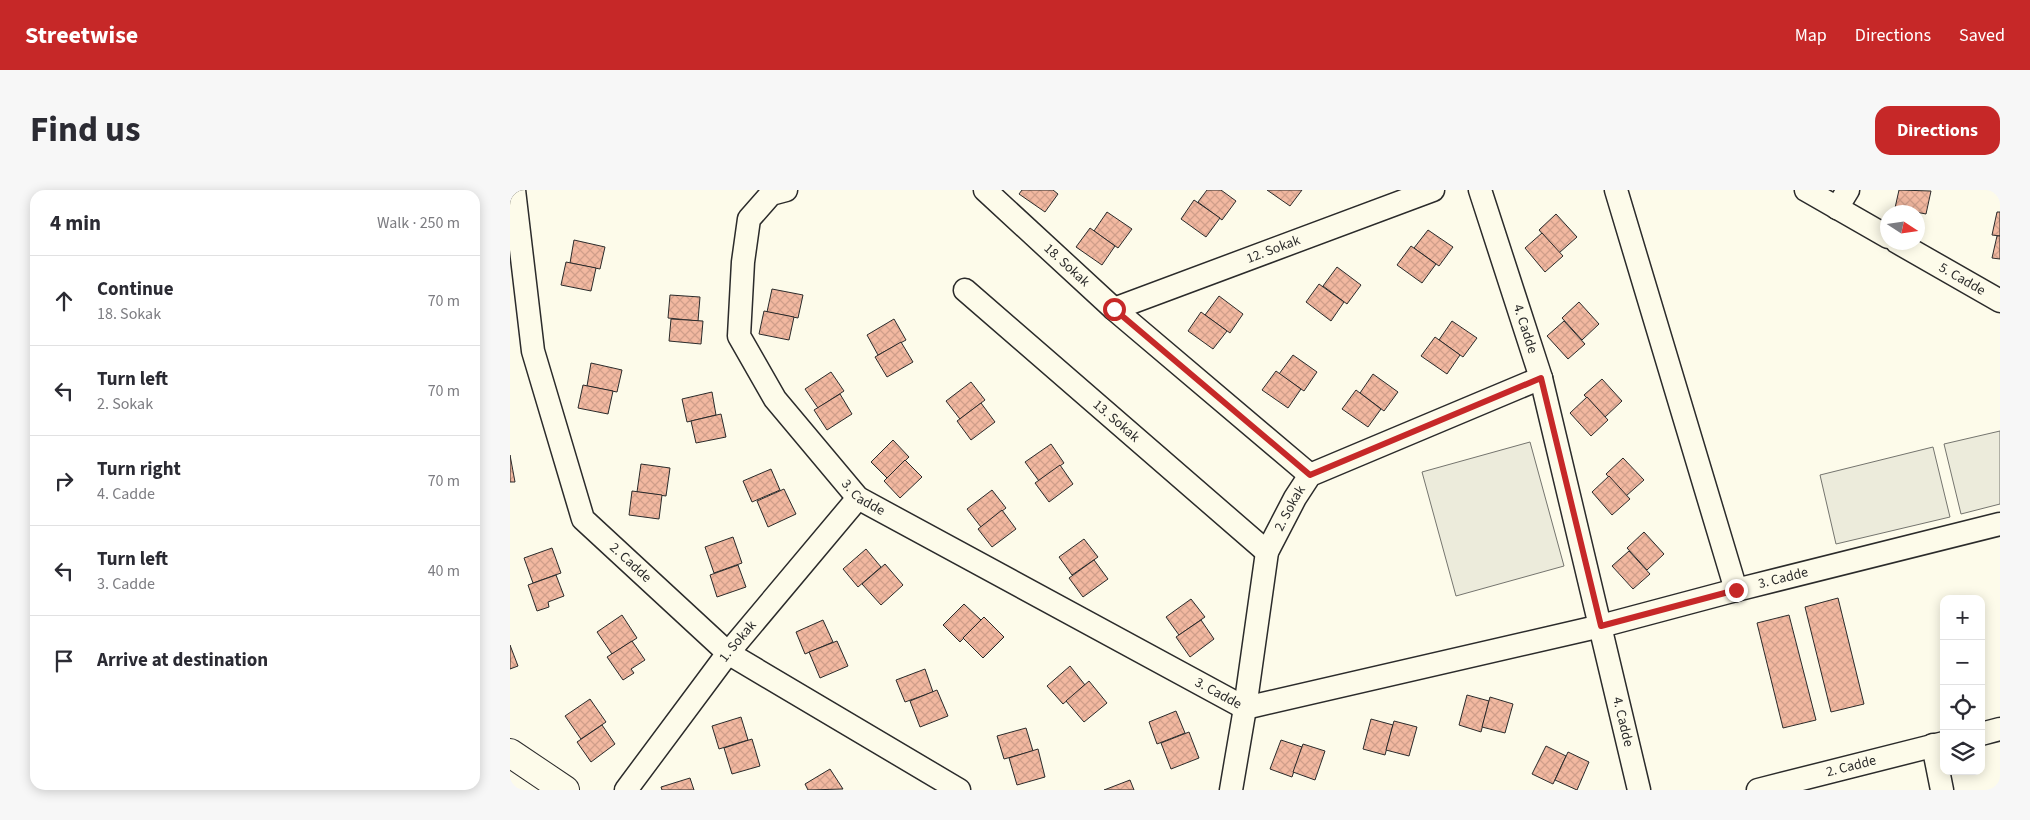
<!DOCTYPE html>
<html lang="en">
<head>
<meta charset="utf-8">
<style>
  body { margin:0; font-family:"Source Sans 3",sans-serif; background:#f7f7f7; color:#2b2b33 }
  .controls { position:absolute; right:15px; bottom:15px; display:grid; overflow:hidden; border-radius:10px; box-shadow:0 2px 12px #0003 }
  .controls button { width:45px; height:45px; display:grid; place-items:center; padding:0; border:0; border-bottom:1px solid #e1e1e2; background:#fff; color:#2b2b33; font:25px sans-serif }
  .compass { position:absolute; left:1370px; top:15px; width:45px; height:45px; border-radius:50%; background:#fff; box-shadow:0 2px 12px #0003; rotate:102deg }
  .stop { position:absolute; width:15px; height:15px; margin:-11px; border:4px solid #c62828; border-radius:50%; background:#fff }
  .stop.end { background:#c62828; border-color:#fff; box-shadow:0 1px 5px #0008 }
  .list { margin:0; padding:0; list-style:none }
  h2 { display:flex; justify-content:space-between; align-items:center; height:65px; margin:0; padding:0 20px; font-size:21px }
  h2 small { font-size:16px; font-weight:400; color:#7c7c81 }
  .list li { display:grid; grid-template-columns:32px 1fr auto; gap:15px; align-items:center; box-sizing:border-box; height:90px; padding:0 20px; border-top:1px solid #e1e1e2 }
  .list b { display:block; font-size:19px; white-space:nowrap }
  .list p { margin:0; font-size:16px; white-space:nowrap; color:#7c7c81 }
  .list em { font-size:16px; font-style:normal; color:#7c7c81 }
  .icon { flex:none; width:28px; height:28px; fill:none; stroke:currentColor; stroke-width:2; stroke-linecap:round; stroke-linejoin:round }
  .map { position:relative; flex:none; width:1490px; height:600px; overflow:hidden; border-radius:15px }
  header { display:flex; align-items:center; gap:30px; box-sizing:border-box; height:70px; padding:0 25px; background:#c62828; color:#fff }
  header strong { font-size:24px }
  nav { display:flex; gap:28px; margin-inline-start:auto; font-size:18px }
  .intro { display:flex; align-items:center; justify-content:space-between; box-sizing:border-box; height:120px; padding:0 30px }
  h1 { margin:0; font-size:35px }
  .button { padding:12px 22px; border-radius:15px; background:#c62828; color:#fff; font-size:18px; font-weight:700 }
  main { display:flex; gap:30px; padding:0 30px }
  aside { flex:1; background:#fff; border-radius:15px; box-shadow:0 2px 12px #0003 }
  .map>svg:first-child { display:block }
</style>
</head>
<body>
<header>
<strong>Streetwise</strong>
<nav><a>Map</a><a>Directions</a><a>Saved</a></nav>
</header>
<div class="intro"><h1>Find us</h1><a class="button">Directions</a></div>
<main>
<aside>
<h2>4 min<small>Walk · 250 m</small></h2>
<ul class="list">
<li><svg class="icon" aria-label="ahead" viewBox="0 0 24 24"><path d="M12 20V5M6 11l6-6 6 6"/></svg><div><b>Continue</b><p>18. Sokak</p></div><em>70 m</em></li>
<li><svg class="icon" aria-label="left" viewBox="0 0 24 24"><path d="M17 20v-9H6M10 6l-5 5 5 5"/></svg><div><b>Turn left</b><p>2. Sokak</p></div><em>70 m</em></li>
<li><svg class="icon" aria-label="right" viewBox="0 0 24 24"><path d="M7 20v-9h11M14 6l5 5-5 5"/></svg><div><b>Turn right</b><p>4. Cadde</p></div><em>70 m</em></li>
<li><svg class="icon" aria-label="left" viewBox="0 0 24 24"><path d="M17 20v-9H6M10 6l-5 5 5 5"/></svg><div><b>Turn left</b><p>3. Cadde</p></div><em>40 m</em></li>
<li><svg class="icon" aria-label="arrive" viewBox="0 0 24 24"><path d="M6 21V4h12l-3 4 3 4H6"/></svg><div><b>Arrive at destination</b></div></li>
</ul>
</aside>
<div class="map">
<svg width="1490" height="600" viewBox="0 0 1490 600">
  <defs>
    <pattern id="building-cross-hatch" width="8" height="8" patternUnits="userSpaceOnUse" patternTransform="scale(1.25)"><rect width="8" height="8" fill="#f2b8a0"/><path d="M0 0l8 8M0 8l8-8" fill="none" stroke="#d09e8a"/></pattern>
  </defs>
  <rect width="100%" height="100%" fill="#fdfbea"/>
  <g fill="#ecebdb" stroke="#74746e">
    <polygon points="1490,241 1490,314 1451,324 1434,254"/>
    <polygon points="1020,252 1054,376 946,406 912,282"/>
    <polygon points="1423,257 1440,327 1326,354 1310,285"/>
  </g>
  <g fill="url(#building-cross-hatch)" stroke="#2b2b2b">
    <polygon points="512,0 543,0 548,4 535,22 509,4"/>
    <polygon points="697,0 711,0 726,11 712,30 688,12"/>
    <polygon points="757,0 792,0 780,16"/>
    <polygon points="1389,0 1421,1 1416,24 1385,18"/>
    <polygon points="684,10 710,28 696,47 671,29"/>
    <polygon points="597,22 622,39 608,58 584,41"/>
    <polygon points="1487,22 1490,22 1490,46 1482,45"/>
    <polygon points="1046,24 1067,47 1049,63 1029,40"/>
    <polygon points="580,38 605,56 592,75 566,57"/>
    <polygon points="918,40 943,57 929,76 904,58"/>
    <polygon points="1032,43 1053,66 1035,82 1015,58"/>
    <polygon points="1487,46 1490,46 1490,69 1482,68"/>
    <polygon points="64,50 95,57 90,79 60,73"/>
    <polygon points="901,56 926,74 912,93 887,75"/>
    <polygon points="56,72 86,78 81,101 51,95"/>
    <polygon points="827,77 851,95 837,114 813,96"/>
    <polygon points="809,94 834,112 821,131 796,112"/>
    <polygon points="262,99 293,105 288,128 257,122"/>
    <polygon points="160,105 190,107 188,131 158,128"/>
    <polygon points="709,106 733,124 720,143 695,125"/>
    <polygon points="1069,112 1089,134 1072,150 1052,128"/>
    <polygon points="254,121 284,127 279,150 249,144"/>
    <polygon points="691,122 717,141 703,159 678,141"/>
    <polygon points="161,129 193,131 191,154 159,151"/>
    <polygon points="384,129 396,150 368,165 357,145"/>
    <polygon points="942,131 967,148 953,167 929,150"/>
    <polygon points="1054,131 1075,154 1058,169 1037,146"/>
    <polygon points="925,147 950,165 937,184 911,166"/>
    <polygon points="391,152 403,172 377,187 365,167"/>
    <polygon points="783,165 807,182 794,201 769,184"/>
    <polygon points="81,173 112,180 107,202 77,196"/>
    <polygon points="766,181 791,199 778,218 752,200"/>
    <polygon points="321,182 334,201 308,218 295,199"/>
    <polygon points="863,184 888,202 874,221 850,203"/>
    <polygon points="1092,189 1112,211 1095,227 1074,205"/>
    <polygon points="461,192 475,210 450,229 436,211"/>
    <polygon points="73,195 103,201 98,224 68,218"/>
    <polygon points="846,200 871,219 858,237 832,219"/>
    <polygon points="202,202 206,225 177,232 172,209"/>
    <polygon points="330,204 342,224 317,240 304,220"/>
    <polygon points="1077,207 1098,230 1081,246 1060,223"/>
    <polygon points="471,213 485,232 461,250 447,231"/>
    <polygon points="211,224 216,247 186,253 181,231"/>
    <polygon points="383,250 399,267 377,288 361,272"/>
    <polygon points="541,254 554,273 529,291 515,272"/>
    <polygon points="0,265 5,292 0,292"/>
    <polygon points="1113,268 1134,290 1116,306 1096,284"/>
    <polygon points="395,270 412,287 390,308 374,291"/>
    <polygon points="131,274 160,278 156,306 127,302"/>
    <polygon points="550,275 563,294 539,312 525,293"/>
    <polygon points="261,279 270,300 242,312 233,291"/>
    <polygon points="1099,286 1120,309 1102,325 1082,302"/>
    <polygon points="274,299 286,324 258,337 247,311"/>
    <polygon points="482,300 496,318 471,337 457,319"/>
    <polygon points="122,301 152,305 149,329 119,325"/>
    <polygon points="492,320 506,339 482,357 468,339"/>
    <polygon points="1134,342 1154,364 1137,380 1117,358"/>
    <polygon points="223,347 232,373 204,383 195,357"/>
    <polygon points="574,349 588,367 562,385 549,367"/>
    <polygon points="42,358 51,383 23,393 14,368"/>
    <polygon points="356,359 371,377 348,397 333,379"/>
    <polygon points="1119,361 1140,384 1123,399 1102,376"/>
    <polygon points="584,370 598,389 573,407 559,388"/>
    <polygon points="375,374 393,395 371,415 352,394"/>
    <polygon points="228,375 236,397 207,407 200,385"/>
    <polygon points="46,385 54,406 38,412 39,417 27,421 18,395"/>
    <polygon points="1328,408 1354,514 1321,522 1295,417"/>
    <polygon points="681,409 695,427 669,445 656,427"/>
    <polygon points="454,414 471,430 450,452 433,435"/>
    <polygon points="112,425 127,448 102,464 87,442"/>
    <polygon points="1279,425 1306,530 1273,538 1247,433"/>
    <polygon points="474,427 494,447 473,468 453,448"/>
    <polygon points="313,430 323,452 295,464 286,442"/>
    <polygon points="691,430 704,449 680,467 666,447"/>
    <polygon points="122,451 135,470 121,479 124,483 113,490 97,467"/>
    <polygon points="327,451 338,476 310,488 299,462"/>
    <polygon points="0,455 8,476 0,479"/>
    <polygon points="560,476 575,495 553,514 537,496"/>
    <polygon points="415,479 423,502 395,512 386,490"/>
    <polygon points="579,491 597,513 574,532 556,511"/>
    <polygon points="427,500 438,526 410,537 400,511"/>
    <polygon points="957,505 979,511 971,542 949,535"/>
    <polygon points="980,507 1003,514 995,543 972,537"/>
    <polygon points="80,509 96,532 71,549 55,526"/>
    <polygon points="666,521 675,543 647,554 639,532"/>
    <polygon points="231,527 238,550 209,559 202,536"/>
    <polygon points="861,529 883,535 875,565 853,559"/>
    <polygon points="884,531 907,537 899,566 876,560"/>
    <polygon points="92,535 105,554 81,572 67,552"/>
    <polygon points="516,538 523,561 494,569 487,546"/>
    <polygon points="679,542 689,568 661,579 651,553"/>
    <polygon points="242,549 250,576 222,584 214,558"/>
    <polygon points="771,550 792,557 782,587 760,579"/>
    <polygon points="793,554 815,561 805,590 783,582"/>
    <polygon points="1036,556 1056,566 1043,594 1022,584"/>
    <polygon points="528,559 535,587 507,595 499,568"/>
    <polygon points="1058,562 1079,572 1067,600 1045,590"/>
    <polygon points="320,579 333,599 298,600 295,594"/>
    <polygon points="180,588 184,600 152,600 151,597"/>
    <polygon points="620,590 624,600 594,600"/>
  </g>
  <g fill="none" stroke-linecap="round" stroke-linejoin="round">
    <defs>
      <g id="street">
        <path id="s1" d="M 4,0 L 23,161 L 73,329 L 218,463 L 449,600"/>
        <path id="s2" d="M 276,0 L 261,4 L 239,29 L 233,72 L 229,146 L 265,209 L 348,308 L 735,518 L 1091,436 L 1226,400 L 1490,334"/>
        <path id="s3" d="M 475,0 L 604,119 L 800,285"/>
        <path id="s4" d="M 970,0 L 1031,188 L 1129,600"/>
        <polyline points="1106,0 1226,400"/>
        <polyline points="1296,0 1378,47"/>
        <polyline points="1327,18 1338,0"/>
        <path id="s5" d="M 1387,52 L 1490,111"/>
        <path id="s6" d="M 455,100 L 757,362"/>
        <path id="s7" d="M 604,119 L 923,0"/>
        <polyline points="1471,544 1490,539"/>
        <polyline points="1423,555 1432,600"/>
        <path id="s8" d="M 116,600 L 218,463 L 348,308"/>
        <path id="s9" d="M 721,600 L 735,518 L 757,362 L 785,308 L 800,285 L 1031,188"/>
        <path id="s10" d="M 1248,600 L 1434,553"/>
      </g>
      <polyline id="primary" points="0,563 55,600"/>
    </defs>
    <use href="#street" stroke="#2b2b2b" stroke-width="25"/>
    <use href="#primary" stroke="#2b2b2b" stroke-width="30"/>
    <use href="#street" stroke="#fdfbea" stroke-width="22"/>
    <use href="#primary" stroke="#fdfbea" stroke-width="28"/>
  </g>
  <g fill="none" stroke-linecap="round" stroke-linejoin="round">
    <polyline stroke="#c62828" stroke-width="6" points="604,119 800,285 1031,188 1091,436 1226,400"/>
  </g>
  <g text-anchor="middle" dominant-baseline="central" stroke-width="4" stroke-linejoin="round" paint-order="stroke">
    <g font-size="14" fill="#2b2b2b" stroke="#fdfbea">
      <text stroke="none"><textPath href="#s7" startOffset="170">12. Sokak</textPath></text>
      <text stroke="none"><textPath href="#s3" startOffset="111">18. Sokak</textPath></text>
      <text stroke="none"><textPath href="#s5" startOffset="75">5. Cadde</textPath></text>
      <text stroke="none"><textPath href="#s4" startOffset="146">4. Cadde</textPath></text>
      <text stroke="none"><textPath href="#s6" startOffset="200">13. Sokak</textPath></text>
      <text stroke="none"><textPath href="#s2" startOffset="372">3. Cadde</textPath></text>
      <text stroke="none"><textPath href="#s9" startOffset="290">2. Sokak</textPath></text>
      <text stroke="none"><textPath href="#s1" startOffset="402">2. Cadde</textPath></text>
      <text stroke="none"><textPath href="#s2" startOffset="1362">3. Cadde</textPath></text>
      <text stroke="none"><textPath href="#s8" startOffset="186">1. Sokak</textPath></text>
      <text stroke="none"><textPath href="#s2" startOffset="778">3. Cadde</textPath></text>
      <text stroke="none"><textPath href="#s4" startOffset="551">4. Cadde</textPath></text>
      <text stroke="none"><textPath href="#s10" startOffset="96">2. Cadde</textPath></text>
    </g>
  </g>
</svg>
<div class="controls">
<button>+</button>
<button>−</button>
<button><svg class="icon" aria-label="locate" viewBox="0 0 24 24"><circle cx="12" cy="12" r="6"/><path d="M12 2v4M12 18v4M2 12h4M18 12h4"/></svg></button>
<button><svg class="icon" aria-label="layers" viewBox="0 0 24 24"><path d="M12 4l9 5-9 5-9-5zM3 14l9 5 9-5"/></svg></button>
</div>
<svg class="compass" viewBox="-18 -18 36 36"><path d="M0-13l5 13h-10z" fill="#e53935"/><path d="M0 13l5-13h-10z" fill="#7c7c81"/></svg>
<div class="stop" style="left:604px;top:119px"></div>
<div class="stop end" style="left:1226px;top:400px"></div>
</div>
</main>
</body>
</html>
